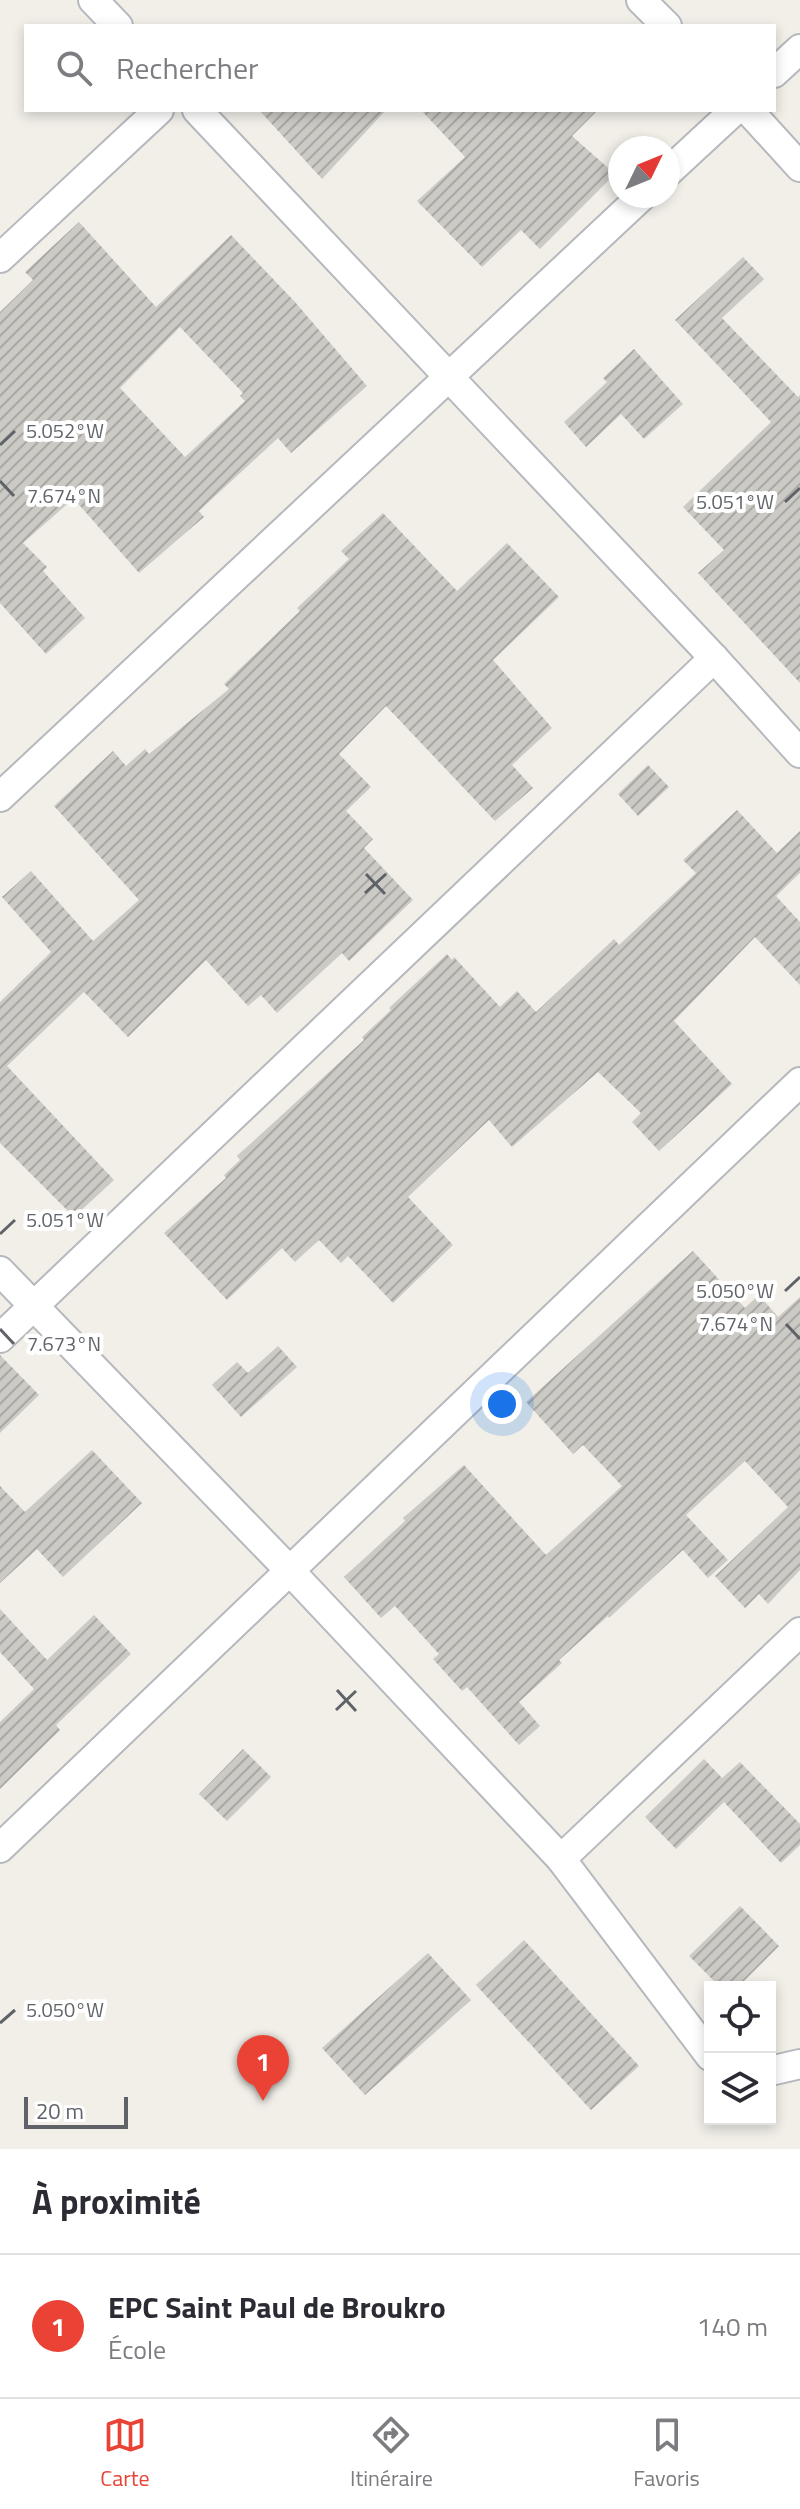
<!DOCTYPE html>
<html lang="fr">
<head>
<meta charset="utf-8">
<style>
  body { margin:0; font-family:"Titillium Web",sans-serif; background:#f2f2f3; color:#2b2b33 }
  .controls { position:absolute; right:24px; bottom:24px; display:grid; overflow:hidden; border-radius:0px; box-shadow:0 4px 12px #0003 }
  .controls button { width:72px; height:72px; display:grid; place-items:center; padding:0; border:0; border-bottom:2px solid #e1e1e2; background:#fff; color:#2b2b33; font:40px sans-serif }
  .compass { position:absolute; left:608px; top:136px; width:72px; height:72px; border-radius:50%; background:#fff; box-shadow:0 4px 12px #0003; rotate:47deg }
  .scale { position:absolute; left:24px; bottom:20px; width:104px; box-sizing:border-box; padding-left:8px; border:4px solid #5f6368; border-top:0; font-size:22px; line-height:28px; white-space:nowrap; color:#5f6368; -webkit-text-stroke:6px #fff; paint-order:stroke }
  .you { position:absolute; left:502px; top:1404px; width:28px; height:28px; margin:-20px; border:6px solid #fff; border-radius:50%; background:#1a73e8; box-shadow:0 0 0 12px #1a73e833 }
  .badge { display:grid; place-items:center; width:52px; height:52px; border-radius:50%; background:#ea4335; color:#fff; font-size:26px; font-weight:700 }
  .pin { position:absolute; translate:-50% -66px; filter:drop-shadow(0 2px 4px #0008) }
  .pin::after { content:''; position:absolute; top:42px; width:28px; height:24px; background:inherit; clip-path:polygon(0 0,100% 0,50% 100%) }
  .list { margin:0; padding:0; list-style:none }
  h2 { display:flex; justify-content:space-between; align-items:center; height:104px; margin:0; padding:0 32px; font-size:34px }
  h2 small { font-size:26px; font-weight:400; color:#7c7c81 }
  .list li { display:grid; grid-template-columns:52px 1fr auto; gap:24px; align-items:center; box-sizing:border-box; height:144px; padding:0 32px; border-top:2px solid #e1e1e2 }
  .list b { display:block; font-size:30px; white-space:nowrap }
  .list p { margin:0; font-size:26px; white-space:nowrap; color:#7c7c81 }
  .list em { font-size:26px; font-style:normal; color:#7c7c81 }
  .icon { flex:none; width:44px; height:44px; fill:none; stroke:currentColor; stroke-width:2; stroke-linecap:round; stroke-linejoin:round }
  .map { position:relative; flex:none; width:800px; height:2149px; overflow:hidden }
  .search { position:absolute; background:#fff; box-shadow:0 4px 12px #0003; left:24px; right:24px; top:24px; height:88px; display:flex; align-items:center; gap:20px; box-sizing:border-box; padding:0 28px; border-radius:0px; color:#7c7c81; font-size:30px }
  .sheet { height:248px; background:#fff }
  nav { display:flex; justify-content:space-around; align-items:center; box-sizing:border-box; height:112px; border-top:2px solid #e1e1e2; background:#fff; font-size:22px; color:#7c7c81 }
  nav a { display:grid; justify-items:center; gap:4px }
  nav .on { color:#ea4335 }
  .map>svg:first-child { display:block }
</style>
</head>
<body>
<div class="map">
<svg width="800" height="2149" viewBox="0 0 800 2149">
  <defs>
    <pattern id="building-hatch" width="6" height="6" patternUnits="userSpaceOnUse" patternTransform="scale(2)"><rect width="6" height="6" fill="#cccac5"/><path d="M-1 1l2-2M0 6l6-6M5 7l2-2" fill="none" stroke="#a9a8a4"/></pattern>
  </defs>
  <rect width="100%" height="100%" fill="#f1efe8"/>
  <g fill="url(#building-hatch)" fill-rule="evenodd">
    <polygon points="259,110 386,110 322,179"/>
    <polygon points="421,110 598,110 572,136 615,174 540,249 521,230 482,267 417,201 465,157"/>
    <path d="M 79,222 L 156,307 L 231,235 L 295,302 L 367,386 L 291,453 L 278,438 L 199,511 L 204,517 L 139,573 L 74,499 L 65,506 L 23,543 L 47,567 L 43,571 L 85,618 L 46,654 L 0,603 L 0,312 L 33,280 L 25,272 ZM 180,327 L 243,393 L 240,396 L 245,401 L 185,457 L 120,388 Z"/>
    <polygon points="743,257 764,279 722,318 798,397 800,395 800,683 698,573 724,550 683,507 771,422 675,320"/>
    <polygon points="634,349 683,404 644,439 621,414 586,447 564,422 607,382 603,378"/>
    <polygon points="383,513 457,591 507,543 559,597 493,660 552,728 512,765 533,788 495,821 386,706 339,754 371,787 346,811 373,839 364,848 413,900 349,961 342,953 277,1013 261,995 248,1006 206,960 128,1037 84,992 7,1066 114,1180 74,1217 0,1143 0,1002 51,952 2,897 31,871 93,941 139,900 54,806 113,751 126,766 145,749 149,754 229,689 224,684 300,611 297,608 349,559 341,551"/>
    <polygon points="648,765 669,787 638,816 618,794"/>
    <polygon points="737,810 777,853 800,831 800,873 776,896 800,922 800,985 755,937 674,1021 732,1084 659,1151 632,1122 641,1113 598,1072 512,1147 489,1120 408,1197 453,1245 393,1303 348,1256 341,1263 319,1240 295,1262 282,1248 227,1300 164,1233 226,1178 224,1175 240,1160 237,1156 364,1040 362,1037 391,1010 389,1008 447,954 452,960 454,957 500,1007 517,991 536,1012 614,939 619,945 696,873 683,860"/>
    <polygon points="693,1251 745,1308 759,1295 778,1317 800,1297 800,1570 768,1604 759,1594 745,1608 715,1576 788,1507 745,1461 686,1515 728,1560 708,1578 683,1550 609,1618 608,1616 559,1660 562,1663 519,1702 540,1726 519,1745 467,1687 462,1691 433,1659 439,1654 395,1606 381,1618 344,1577 405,1521 403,1518 464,1465 546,1555 622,1486 583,1445 573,1454 526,1402"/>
    <polygon points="278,1346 297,1367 241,1417 212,1385 237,1362 248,1373"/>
    <polygon points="0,1355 39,1395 0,1433"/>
    <polygon points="92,1450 142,1503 63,1577 37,1549 0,1583 0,1486 25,1512"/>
    <polygon points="0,1609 47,1660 94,1615 131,1654 56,1725 60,1730 0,1789 0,1722 34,1689 0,1652"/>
    <polygon points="243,1749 271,1777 227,1821 199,1794"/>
    <polygon points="704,1759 722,1778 740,1762 800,1824 800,1845 781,1863 724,1802 676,1849 645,1817"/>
    <polygon points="740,1906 779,1946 738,1987 720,1987 689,1956"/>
    <polygon points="524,1940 639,2066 591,2110 476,1985"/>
    <polygon points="428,1953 471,2000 365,2095 322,2048"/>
  </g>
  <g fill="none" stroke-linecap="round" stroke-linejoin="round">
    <defs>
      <g id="minor">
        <polyline points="93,0 118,26"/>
        <polyline points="641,0 667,26"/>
        <polyline points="774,73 800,49"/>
        <polyline points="197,110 714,658 800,753"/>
        <polyline points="748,110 800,167"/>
        <polyline points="668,172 735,110"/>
        <polyline points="0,258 159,110"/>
        <polyline points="0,797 642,196"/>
        <polyline points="0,1271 291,1572 561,1859 710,2056"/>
        <polyline points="0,1338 714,658"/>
        <polyline points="0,1848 800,1082"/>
        <polyline points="561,1859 800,1632"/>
        <polyline points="770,2071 800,2064"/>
      </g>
    </defs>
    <use href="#minor" stroke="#b5b8bc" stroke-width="32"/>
    <use href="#minor" stroke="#fff" stroke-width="28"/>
  </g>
  <path fill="none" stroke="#5f6368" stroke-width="3" d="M 0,445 L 15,431M 0,481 L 14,496M 785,502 L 800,488M 366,874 L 385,894M 365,893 L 386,874M 0,1234 L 15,1220M 785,1291 L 800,1277M 786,1324 L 800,1339M 0,1329 L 14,1344M 337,1690 L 356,1711M 336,1710 L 356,1691M 0,2023 L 15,2010"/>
  <g font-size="20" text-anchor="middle" fill="#5f6368" stroke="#fff" stroke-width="8" stroke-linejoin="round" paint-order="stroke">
    <text x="65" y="438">5.052°W</text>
    <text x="64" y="503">7.674°N</text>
    <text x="735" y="509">5.051°W</text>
    <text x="65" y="1227">5.051°W</text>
    <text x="735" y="1298">5.050°W</text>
    <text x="736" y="1331">7.674°N</text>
    <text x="64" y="1351">7.673°N</text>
    <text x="65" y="2017">5.050°W</text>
  </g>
</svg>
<div class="controls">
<button><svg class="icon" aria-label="locate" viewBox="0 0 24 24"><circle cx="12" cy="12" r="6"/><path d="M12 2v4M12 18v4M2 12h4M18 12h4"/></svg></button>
<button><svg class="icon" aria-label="layers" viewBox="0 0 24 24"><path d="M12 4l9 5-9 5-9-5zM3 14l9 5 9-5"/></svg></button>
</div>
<svg class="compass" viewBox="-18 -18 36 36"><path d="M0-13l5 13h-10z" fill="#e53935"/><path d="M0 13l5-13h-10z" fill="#7c7c81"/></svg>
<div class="scale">20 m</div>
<div class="you"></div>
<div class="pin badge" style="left:263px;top:2101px">1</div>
<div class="search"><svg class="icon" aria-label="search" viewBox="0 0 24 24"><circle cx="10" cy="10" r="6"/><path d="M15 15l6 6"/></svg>Rechercher</div>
</div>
<section class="sheet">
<h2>À proximité<small></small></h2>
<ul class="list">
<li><span class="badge">1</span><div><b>EPC Saint Paul de Broukro</b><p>École</p></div><em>140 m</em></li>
</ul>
</section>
<nav>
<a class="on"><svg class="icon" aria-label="map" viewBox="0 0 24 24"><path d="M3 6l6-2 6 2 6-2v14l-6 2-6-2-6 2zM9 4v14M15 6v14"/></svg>Carte</a>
<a><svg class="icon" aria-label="directions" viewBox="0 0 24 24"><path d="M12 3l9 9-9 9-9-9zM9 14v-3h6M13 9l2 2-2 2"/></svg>Itinéraire</a>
<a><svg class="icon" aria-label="saved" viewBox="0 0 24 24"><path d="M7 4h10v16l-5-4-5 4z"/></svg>Favoris</a>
</nav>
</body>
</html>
